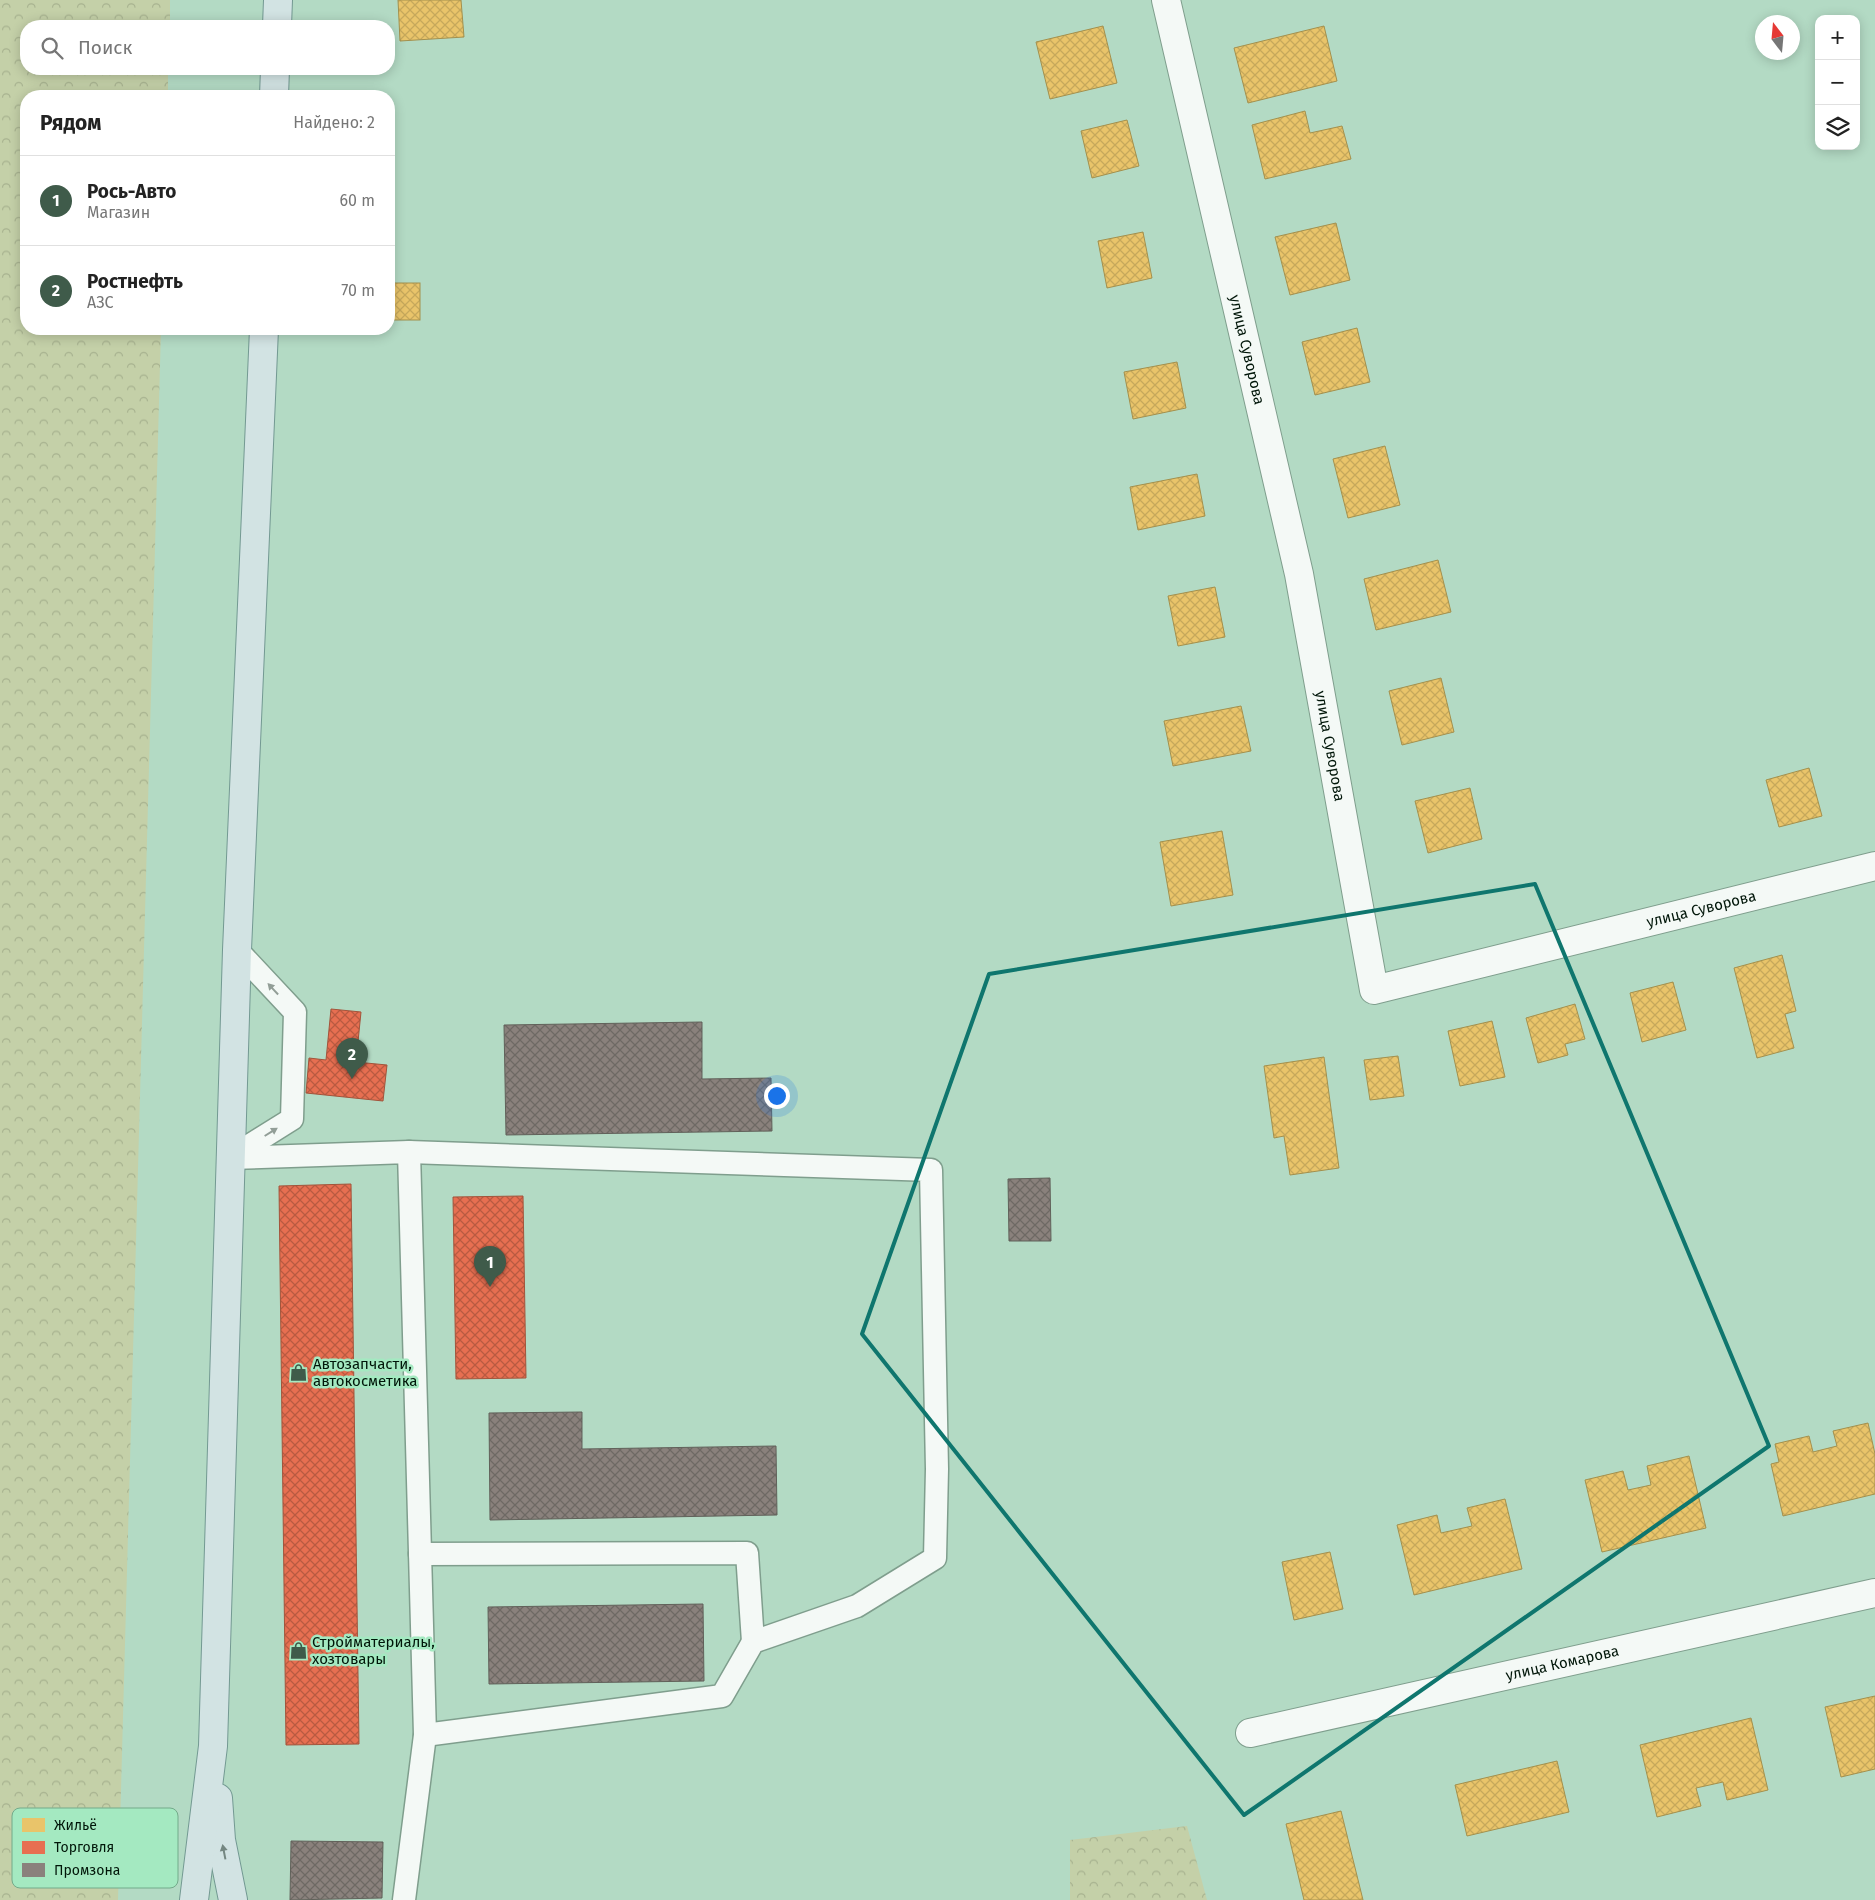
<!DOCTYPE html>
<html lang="ru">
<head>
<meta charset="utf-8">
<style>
  body { margin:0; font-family:"Fira Sans",sans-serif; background:#f6f6f6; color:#222 }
  .controls { position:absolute; right:15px; top:15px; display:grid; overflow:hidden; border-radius:10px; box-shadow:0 2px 12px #0003 }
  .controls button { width:45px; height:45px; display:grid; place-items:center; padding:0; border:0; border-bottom:1px solid #e0e0e0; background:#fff; color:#222; font:25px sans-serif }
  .compass { position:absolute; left:1755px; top:15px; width:45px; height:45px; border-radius:50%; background:#fff; box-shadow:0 2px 12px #0003; rotate:344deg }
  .you { position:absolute; left:776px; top:1095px; width:18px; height:18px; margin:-12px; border:4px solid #fff; border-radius:50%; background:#1a73e8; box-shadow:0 0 0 8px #1a73e833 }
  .badge { display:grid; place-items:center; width:32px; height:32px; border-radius:50%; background:#3f5b4a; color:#fff; font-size:16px; font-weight:700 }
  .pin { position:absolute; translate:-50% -41px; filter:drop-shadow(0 1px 2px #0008) }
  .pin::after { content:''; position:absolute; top:26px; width:18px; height:15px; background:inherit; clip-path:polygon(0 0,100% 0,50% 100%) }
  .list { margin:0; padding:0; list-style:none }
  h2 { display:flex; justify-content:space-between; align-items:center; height:65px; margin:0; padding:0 20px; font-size:21px }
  h2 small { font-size:16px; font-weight:400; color:#767676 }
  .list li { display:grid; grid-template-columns:32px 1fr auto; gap:15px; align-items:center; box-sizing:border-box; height:90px; padding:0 20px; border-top:1px solid #e0e0e0 }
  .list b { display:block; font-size:19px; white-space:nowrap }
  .list p { margin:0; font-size:16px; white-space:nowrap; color:#767676 }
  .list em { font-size:16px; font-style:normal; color:#767676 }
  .icon { flex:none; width:28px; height:28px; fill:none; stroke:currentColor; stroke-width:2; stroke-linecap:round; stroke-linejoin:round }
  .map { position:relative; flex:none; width:1875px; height:1900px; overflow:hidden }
  .search { position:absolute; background:#fff; box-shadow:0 2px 12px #0003; left:20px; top:20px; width:375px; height:55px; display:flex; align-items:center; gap:12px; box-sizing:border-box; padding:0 18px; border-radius:20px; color:#767676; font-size:19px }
  .panel { position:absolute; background:#fff; box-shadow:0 2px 12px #0003; left:20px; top:90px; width:375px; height:245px; border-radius:20px }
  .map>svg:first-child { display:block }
</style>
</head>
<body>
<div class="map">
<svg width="1875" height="1900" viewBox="0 0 1875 1900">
  <defs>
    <pattern id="forest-crowns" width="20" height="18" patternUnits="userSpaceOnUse" patternTransform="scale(1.25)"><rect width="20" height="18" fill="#c4d0a8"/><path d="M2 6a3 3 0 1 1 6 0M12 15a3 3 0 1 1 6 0" fill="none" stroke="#a7b28f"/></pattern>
    <pattern id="homes-cross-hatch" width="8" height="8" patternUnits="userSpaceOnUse" patternTransform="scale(1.25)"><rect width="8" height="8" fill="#e9c46a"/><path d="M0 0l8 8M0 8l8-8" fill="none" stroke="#c6a85b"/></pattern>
    <pattern id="shops-cross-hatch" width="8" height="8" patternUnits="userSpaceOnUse" patternTransform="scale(1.25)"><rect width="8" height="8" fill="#e76f51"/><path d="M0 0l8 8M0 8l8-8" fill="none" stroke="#b95a41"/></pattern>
    <pattern id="industry-cross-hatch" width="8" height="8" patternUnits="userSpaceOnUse" patternTransform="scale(1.25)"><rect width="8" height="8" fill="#8a817c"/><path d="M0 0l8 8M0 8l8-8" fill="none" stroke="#6e6964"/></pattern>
  </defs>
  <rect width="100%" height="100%" fill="#b3dac4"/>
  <g fill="url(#forest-crowns)">
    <polygon points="0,0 170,0 170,26 26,26 26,69 168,69 168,96 26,96 26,329 161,329 118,1900 0,1900"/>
    <polygon points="1187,1826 1207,1900 1070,1900 1070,1840"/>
  </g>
  <g fill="url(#homes-cross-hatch)" stroke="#a3904d">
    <polygon points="398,0 461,0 464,37 400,41"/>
    <polygon points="1103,26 1117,83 1050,99 1036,42"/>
    <polygon points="1324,26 1337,81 1248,103 1234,48"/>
    <polygon points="1305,111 1310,133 1342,126 1351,159 1265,179 1252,125"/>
    <polygon points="1127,120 1139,166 1092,178 1081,131"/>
    <polygon points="1336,223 1350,280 1290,295 1275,237"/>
    <polygon points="1143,232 1152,278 1107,288 1098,241"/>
    <rect x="389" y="283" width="31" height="37"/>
    <polygon points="1357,328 1370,382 1315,395 1302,342"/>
    <polygon points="1177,362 1186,408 1133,419 1124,372"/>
    <polygon points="1385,446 1400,505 1348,518 1333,459"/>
    <polygon points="1197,474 1205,516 1138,530 1130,487"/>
    <polygon points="1438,560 1451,612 1376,630 1364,579"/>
    <polygon points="1215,587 1225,637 1178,646 1168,596"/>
    <polygon points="1441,678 1454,732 1402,745 1389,691"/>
    <polygon points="1241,706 1251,751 1173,766 1164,721"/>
    <polygon points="1809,768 1822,816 1779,827 1766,780"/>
    <polygon points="1470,788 1482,839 1428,853 1415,801"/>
    <polygon points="1222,831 1233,895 1171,906 1160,842"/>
    <polygon points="1782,955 1796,1011 1785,1014 1794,1048 1757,1058 1734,968"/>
    <polygon points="1673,982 1686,1030 1642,1042 1630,993"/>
    <polygon points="1575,1004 1585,1039 1565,1044 1568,1055 1538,1063 1526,1018"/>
    <polygon points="1492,1021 1505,1077 1460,1086 1448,1031"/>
    <polygon points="1398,1056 1404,1096 1370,1100 1364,1060"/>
    <polygon points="1324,1057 1339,1168 1290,1175 1284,1136 1274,1138 1264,1066"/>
    <polygon points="1868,1423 1875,1454 1875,1494 1783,1516 1771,1464 1779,1462 1775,1444 1809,1436 1813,1452 1837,1446 1833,1431"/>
    <polygon points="1689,1456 1706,1528 1602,1552 1585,1480 1623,1471 1628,1490 1651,1485 1647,1466"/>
    <polygon points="1505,1499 1522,1569 1414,1595 1397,1525 1437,1515 1441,1533 1472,1526 1467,1508"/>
    <polygon points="1330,1552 1343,1609 1294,1620 1282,1562"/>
    <polygon points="1875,1696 1875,1769 1841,1777 1825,1707"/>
    <polygon points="1751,1718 1768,1790 1727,1800 1723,1782 1696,1788 1701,1806 1657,1817 1640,1745"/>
    <polygon points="1557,1761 1569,1812 1467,1836 1455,1785"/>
    <polygon points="1341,1811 1363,1900 1304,1900 1286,1824"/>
  </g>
  <g fill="url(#shops-cross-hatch)" stroke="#a2543b">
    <polygon points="331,1009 361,1012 356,1062 387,1065 383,1101 306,1093 309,1058 326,1060"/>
    <polygon points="351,1184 359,1744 286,1745 279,1186"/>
    <polygon points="523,1196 526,1378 456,1379 453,1197"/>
  </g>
  <g fill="url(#industry-cross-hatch)" stroke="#61615a">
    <polygon points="702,1022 702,1079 771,1078 772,1131 506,1135 504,1025"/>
    <polygon points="1050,1178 1051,1241 1009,1241 1008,1179"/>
    <polygon points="582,1412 582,1449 776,1446 777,1515 490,1520 489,1413"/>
    <polygon points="703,1604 704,1681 489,1684 488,1607"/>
    <polygon points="291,1841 383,1842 382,1898 290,1900"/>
  </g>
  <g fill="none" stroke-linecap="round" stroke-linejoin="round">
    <defs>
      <g id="lane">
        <polyline points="409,1152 931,1170 937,1469 935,1558 857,1606 753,1642 722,1696 425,1735"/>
        <polyline points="231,1157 292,1119 295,1012 237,950"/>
        <polyline points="230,1158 409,1152 425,1735 404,1900"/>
        <polyline points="420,1554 747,1553 753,1642"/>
      </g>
      <g id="street">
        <path id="s1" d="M 1166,0 L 1299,574 L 1374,990 L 1875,866"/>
        <path id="s2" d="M 1250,1733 L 1875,1593"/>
      </g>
      <g id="primary">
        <polyline points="277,26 278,0"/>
        <polyline points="274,96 275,69"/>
        <polyline points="218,1798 221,1840 233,1900"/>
        <polyline points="194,1900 213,1746 237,950 264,329"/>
      </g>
    </defs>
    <use href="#lane" stroke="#7f9e8d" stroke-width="25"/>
    <use href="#street" stroke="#7f9e8d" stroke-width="30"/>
    <use href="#primary" stroke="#739992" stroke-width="30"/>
    <use href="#lane" stroke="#f4f9f6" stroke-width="22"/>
    <use href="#street" stroke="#f4f9f6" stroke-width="28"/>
    <use href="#primary" stroke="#d2e3e3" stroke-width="28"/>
  </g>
  <defs><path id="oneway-solid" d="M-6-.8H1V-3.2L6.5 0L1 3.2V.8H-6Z" transform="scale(1.25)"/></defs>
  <g fill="#929e97">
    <use href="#oneway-solid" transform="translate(273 989) rotate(-133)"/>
    <use href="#oneway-solid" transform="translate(271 1132) rotate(-32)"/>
  </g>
  <use fill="#748781" href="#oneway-solid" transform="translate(224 1852) rotate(-101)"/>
  <path fill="none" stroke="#0f766e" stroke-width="4" stroke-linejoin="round" d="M 1535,884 L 1769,1446 L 1244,1815 L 862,1334 L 989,974 Z"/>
  <defs>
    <symbol id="shop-bare" viewBox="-9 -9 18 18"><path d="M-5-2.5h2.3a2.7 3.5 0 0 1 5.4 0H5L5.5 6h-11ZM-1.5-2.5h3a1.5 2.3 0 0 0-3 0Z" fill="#3f5b4a" stroke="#a4e9c1" stroke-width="2.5" paint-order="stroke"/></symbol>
  </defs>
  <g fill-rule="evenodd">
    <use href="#shop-bare" x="286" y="1360" width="25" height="25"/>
    <use href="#shop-bare" x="286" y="1638" width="25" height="25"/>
  </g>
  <g text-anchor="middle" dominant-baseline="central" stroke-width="5" stroke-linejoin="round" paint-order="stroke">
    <g font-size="15" fill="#001609" stroke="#a4e9c1">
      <text stroke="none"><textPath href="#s1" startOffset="359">улица Суворова</textPath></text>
      <text stroke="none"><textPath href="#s1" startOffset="764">улица Суворова</textPath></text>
      <text stroke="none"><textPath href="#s1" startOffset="1349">улица Суворова</textPath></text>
      <text stroke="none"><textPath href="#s2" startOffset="320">улица Комарова</textPath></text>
    </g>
    <g font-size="15" fill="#001609" stroke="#a4e9c1" text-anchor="start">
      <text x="313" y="1364">Автозапчасти,<tspan x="313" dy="17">автокосметика</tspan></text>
      <text x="312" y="1642">Стройматериалы,<tspan x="312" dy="17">хозтовары</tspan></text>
    </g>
  </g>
  <rect x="12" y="1808" width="166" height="80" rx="8" fill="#a4e9c1" stroke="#73aa8a" stroke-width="1"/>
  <rect x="22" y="1818" width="23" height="14" fill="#e9c46a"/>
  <rect x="22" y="1841" width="23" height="13" fill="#e76f51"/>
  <rect x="22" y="1863" width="23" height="14" fill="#8a817c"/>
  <g font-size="14" fill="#001609">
    <text x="54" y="1830">Жильё</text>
    <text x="54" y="1852">Торговля</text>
    <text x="54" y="1875">Промзона</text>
  </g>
</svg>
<div class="controls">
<button>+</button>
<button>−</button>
<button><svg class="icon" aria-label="layers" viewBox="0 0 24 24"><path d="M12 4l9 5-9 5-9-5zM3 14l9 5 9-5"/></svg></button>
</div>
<svg class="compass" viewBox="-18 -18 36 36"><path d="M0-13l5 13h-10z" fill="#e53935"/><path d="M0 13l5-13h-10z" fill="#767676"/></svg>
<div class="you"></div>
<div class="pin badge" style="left:490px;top:1287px">1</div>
<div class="pin badge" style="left:352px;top:1079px">2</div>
<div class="search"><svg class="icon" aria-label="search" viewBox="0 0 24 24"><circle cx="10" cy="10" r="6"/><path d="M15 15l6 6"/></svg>Поиск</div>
<section class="panel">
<h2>Рядом<small>Найдено: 2</small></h2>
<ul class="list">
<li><span class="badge">1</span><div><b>Рось-Авто</b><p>Магазин</p></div><em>60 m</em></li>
<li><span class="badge">2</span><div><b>Ростнефть</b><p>АЗС</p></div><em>70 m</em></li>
</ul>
</section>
</div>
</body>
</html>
